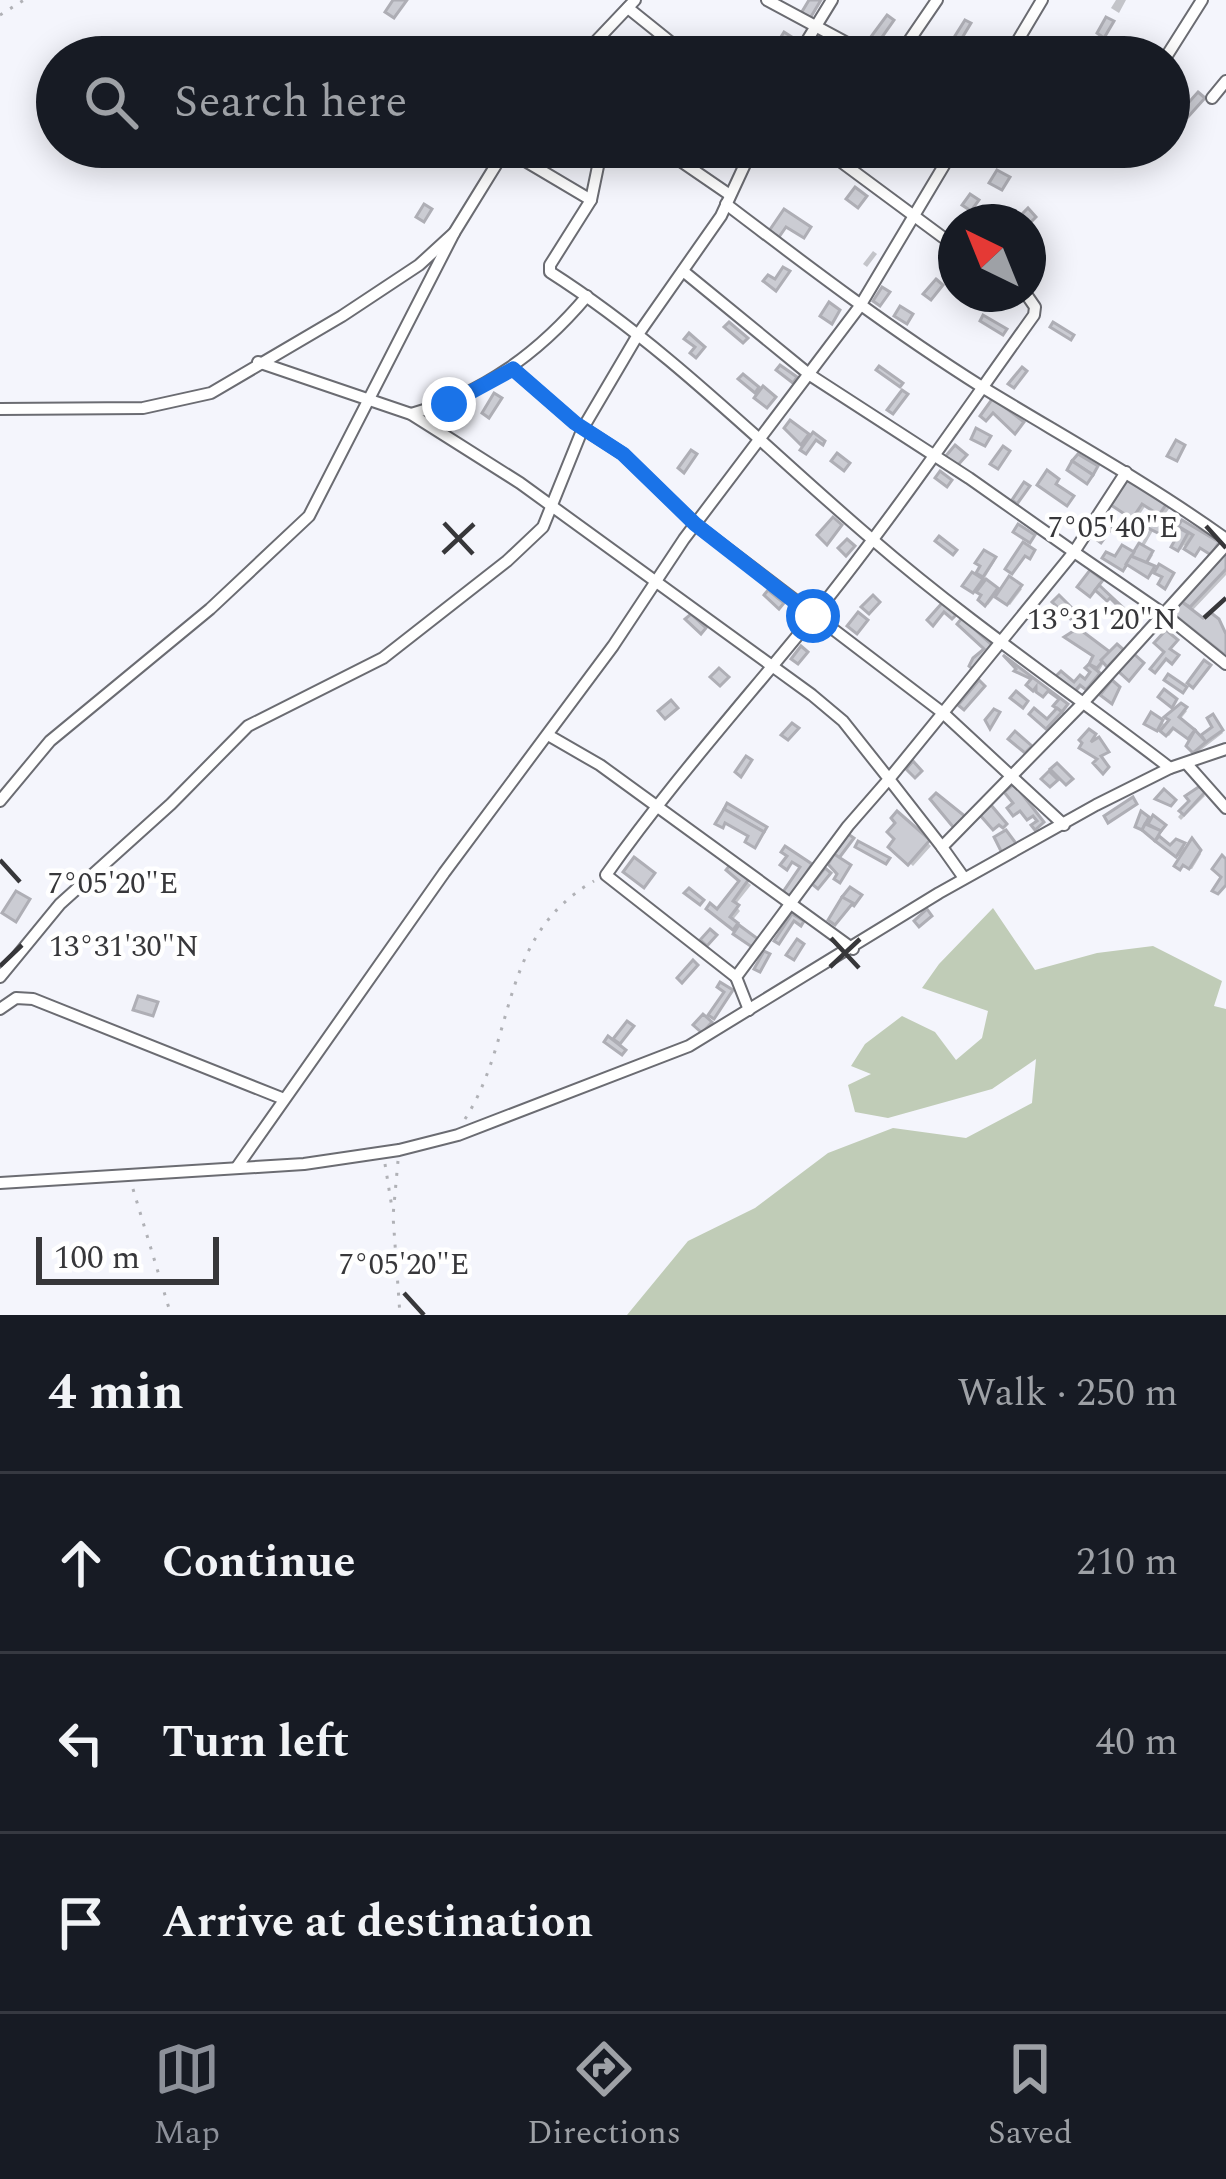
<!DOCTYPE html>
<html lang="en">
<head>
<meta charset="utf-8">
<style>
  body { margin:0; font-family:Spectral,serif; background:#20242c; color:#f1f3f6 }
  .compass { position:absolute; left:938px; top:204px; width:108px; height:108px; border-radius:50%; background:#171b24; box-shadow:0 6px 30px #0003; rotate:317deg }
  .scale { position:absolute; left:36px; bottom:30px; width:183px; box-sizing:border-box; padding-left:12px; border:6px solid #37373a; border-top:0; font-size:33px; line-height:42px; white-space:nowrap; color:#37373a; -webkit-text-stroke:9px #fff; paint-order:stroke }
  .stop { position:absolute; width:36px; height:36px; margin:-27px; border:9px solid #1a73e8; border-radius:50%; background:#fff }
  .stop.end { background:#1a73e8; border-color:#fff; box-shadow:0 3px 12px #0008 }
  .list { margin:0; padding:0; list-style:none }
  h2 { display:flex; justify-content:space-between; align-items:center; height:156px; margin:0; padding:0 48px; font-size:51px }
  h2 small { font-size:39px; font-weight:400; color:#9ea1a6 }
  .list li { display:grid; grid-template-columns:78px 1fr auto; gap:36px; align-items:center; box-sizing:border-box; height:180px; padding:0 48px; border-top:3px solid #363941 }
  .list b { display:block; font-size:45px; white-space:nowrap }
  .list em { font-size:39px; font-style:normal; color:#9ea1a6 }
  .icon { flex:none; width:66px; height:66px; fill:none; stroke:currentColor; stroke-width:2; stroke-linecap:round; stroke-linejoin:round }
  .map { position:relative; flex:none; width:1226px; height:1315px; overflow:hidden }
  .search { position:absolute; background:#171b24; box-shadow:0 6px 30px #0003; left:36px; right:36px; top:36px; height:132px; display:flex; align-items:center; gap:30px; box-sizing:border-box; padding:0 42px; border-radius:66px; color:#9ea1a6; font-size:45px }
  .sheet { height:696px; background:#171b24 }
  nav { display:flex; justify-content:space-around; align-items:center; box-sizing:border-box; height:168px; border-top:3px solid #363941; background:#171b24; font-size:33px; color:#9ea1a6 }
  nav a { display:grid; justify-items:center; gap:6px }
  nav .on { color:#8c9099 }
  .map>svg:first-child { display:block }
</style>
</head>
<body>
<div class="map">
<svg width="1226" height="1315" viewBox="0 0 1226 1315">
  <rect width="100%" height="100%" fill="#f4f5fc"/>
  <polygon fill="#c0ccb7" points="993,908 1035,970 1097,953 1153,946 1222,981 1214,1006 1226,1009 1226,1315 627,1315 688,1241 755,1208 828,1153 893,1128 966,1138 1032,1103 1036,1059 992,1089 888,1118 855,1112 848,1085 871,1074 851,1066 865,1044 902,1016 935,1032 956,1060 982,1038 988,1011 922,988 939,964"/>
  <g fill="#0003">
    <polygon points="1116,0 1126,0 1119,13 1111,8"/>
    <polygon points="873,251 877,254 867,267 863,264"/>
    <polygon points="1132,479 1171,506 1161,520 1171,526 1166,536 1154,529 1143,548 1153,555 1147,565 1155,570 1150,577 1129,564 1125,570 1106,558 1116,561 1135,556 1158,513 1146,505 1136,520 1118,508"/>
    <polygon points="1183,524 1219,546 1214,554 1202,547 1197,555 1184,545 1181,550 1175,546 1179,540 1173,536"/>
    <polygon points="985,554 995,561 983,581 1000,594 1010,580 1022,589 1010,605 996,595 988,605 978,589 976,593 966,586 983,567"/>
    <polygon points="1226,558 1226,575 1191,612 1226,635 1226,654 1177,613"/>
    <polygon points="1117,648 1123,654 1111,666 1105,661 1089,689 1083,685 1077,692 1059,677 1074,686 1085,683 1094,672 1089,668 1097,656 1110,656"/>
    <polygon points="1182,707 1187,711 1179,721 1200,739 1217,728 1212,718 1223,733 1197,753 1190,746 1195,741 1176,727 1169,736 1147,723 1162,722 1166,726"/>
    <polygon points="1200,790 1205,796 1181,820 1178,817"/>
    <polygon points="897,816 931,846 913,866 892,847 899,823"/>
    <polygon points="1177,843 1188,850 1192,843 1201,854 1192,869 1179,867 1182,859 1170,849"/>
    <polygon points="731,869 751,885 735,905 740,911 731,922 758,943 710,909 718,913 743,881"/>
  </g>
  <g fill="#cbccd3" stroke="#aeaeb5" stroke-width="3">
    <polygon points="393,0 407,0 394,18 385,12"/>
    <polygon points="809,0 821,0 809,20 800,15"/>
    <polygon points="887,15 894,20 875,47 867,42"/>
    <polygon points="1106,17 1114,21 1104,38 1097,33"/>
    <polygon points="965,20 971,23 959,43 953,39"/>
    <polygon points="784,32 798,41 792,49 779,40"/>
    <polygon points="1198,92 1205,98 1188,117 1181,111"/>
    <polygon points="997,170 1010,177 1002,190 989,183"/>
    <polygon points="855,187 867,196 858,208 846,199"/>
    <polygon points="970,194 979,200 971,211 962,205"/>
    <polygon points="424,204 432,209 424,222 416,217"/>
    <polygon points="1028,208 1036,217 1028,225 1017,219"/>
    <polygon points="784,209 811,227 804,238 786,227 779,237 769,231"/>
    <polygon points="783,267 790,271 776,291 763,281 768,275 775,279"/>
    <polygon points="936,279 943,285 931,300 923,294"/>
    <polygon points="882,287 890,292 880,306 873,301"/>
    <polygon points="829,302 840,310 832,324 820,316"/>
    <polygon points="900,306 913,314 907,324 894,316"/>
    <polygon points="983,315 1007,329 1003,335 980,321"/>
    <polygon points="729,322 748,338 743,343 724,327"/>
    <polygon points="1053,322 1074,335 1071,340 1050,327"/>
    <polygon points="689,333 705,347 696,358 690,353 695,347 684,339"/>
    <polygon points="780,365 797,377 793,383 776,370"/>
    <polygon points="879,366 903,383 900,387 876,370"/>
    <polygon points="1022,367 1027,371 1014,388 1008,384"/>
    <polygon points="743,374 759,387 755,393 738,379"/>
    <polygon points="763,386 776,397 767,408 754,398"/>
    <polygon points="902,390 908,394 893,414 887,410"/>
    <polygon points="494,393 502,398 489,418 482,413"/>
    <polygon points="993,398 1024,422 1015,434 993,413 986,421 980,416"/>
    <polygon points="790,420 809,434 801,445 784,428"/>
    <polygon points="976,428 991,436 985,446 971,439"/>
    <polygon points="813,432 825,441 823,445 816,440 806,454 800,450"/>
    <polygon points="1176,440 1185,445 1177,461 1167,456"/>
    <polygon points="955,445 967,455 957,466 945,457"/>
    <polygon points="1003,446 1010,451 998,469 990,464"/>
    <polygon points="691,450 697,454 684,473 678,468"/>
    <polygon points="837,453 850,463 844,471 831,461"/>
    <polygon points="1078,454 1098,466 1093,475 1072,461"/>
    <polygon points="1072,461 1093,475 1087,484 1067,470"/>
    <polygon points="1047,470 1059,479 1056,484 1074,496 1067,506 1037,485"/>
    <polygon points="940,471 952,480 947,487 935,478"/>
    <polygon points="1131,475 1169,500 1159,515 1142,504 1132,519 1111,505"/>
    <polygon points="1024,482 1030,486 1017,504 1012,500"/>
    <polygon points="1155,514 1171,522 1164,536 1148,528"/>
    <polygon points="833,517 842,525 827,545 817,535"/>
    <polygon points="1107,518 1115,524 1101,543 1093,537"/>
    <polygon points="1182,520 1219,542 1211,555 1200,548 1195,556 1184,549 1193,535 1178,526"/>
    <polygon points="1018,524 1035,535 1030,543 1013,532"/>
    <polygon points="1175,526 1188,533 1178,551 1171,547 1175,540 1169,537"/>
    <polygon points="939,536 957,550 953,555 935,541"/>
    <polygon points="847,539 855,546 846,556 838,548"/>
    <polygon points="1023,542 1035,550 1030,559 1025,556 1012,574 1005,569"/>
    <polygon points="1139,543 1153,551 1145,565 1131,556"/>
    <polygon points="1122,545 1134,552 1123,571 1102,558 1106,552 1115,556"/>
    <polygon points="984,550 996,557 983,577 976,573 980,566 975,563"/>
    <polygon points="1226,553 1226,569 1190,607 1182,602"/>
    <polygon points="1131,556 1155,566 1148,578 1126,564"/>
    <polygon points="1159,564 1174,573 1165,589 1158,584 1162,577 1154,573"/>
    <polygon points="1090,570 1103,580 1090,597 1077,587"/>
    <polygon points="972,572 983,579 973,593 962,586"/>
    <polygon points="1009,576 1022,585 1007,605 995,597"/>
    <polygon points="986,579 998,588 985,606 978,600 981,595 976,592"/>
    <polygon points="1099,585 1129,613 1127,615 1110,598 1107,601 1095,590"/>
    <polygon points="768,590 784,603 779,609 764,595"/>
    <polygon points="873,595 880,602 869,614 861,607"/>
    <polygon points="1059,595 1085,621 1079,627 1052,602"/>
    <polygon points="943,602 956,615 952,619 944,612 933,626 927,620"/>
    <polygon points="1182,602 1203,618 1210,612 1219,619 1226,634 1226,656 1172,613"/>
    <polygon points="858,612 868,620 857,634 847,626"/>
    <polygon points="691,614 706,628 701,634 685,619"/>
    <polygon points="962,618 994,647 974,670 969,666 973,658 984,649 957,624"/>
    <polygon points="1078,628 1110,652 1097,668 1089,664 1093,656 1064,637"/>
    <polygon points="1166,630 1178,640 1170,649 1179,655 1172,664 1166,659 1155,673 1150,669 1164,652 1154,643"/>
    <polygon points="1117,644 1124,650 1107,667 1101,660"/>
    <polygon points="801,646 808,652 798,664 791,659"/>
    <polygon points="1133,653 1144,663 1129,681 1118,671"/>
    <polygon points="1003,655 1068,704 1062,712 1053,706 1059,699 1048,691 1043,697 1036,692 1036,687 1033,691 1026,685 1031,679 1014,671 1016,669"/>
    <polygon points="1204,660 1211,665 1193,688 1187,683"/>
    <polygon points="1089,664 1100,673 1086,690 1080,685 1074,692 1055,677 1061,671 1074,682 1080,675 1085,679 1090,672 1085,668"/>
    <polygon points="719,668 729,677 720,686 710,677"/>
    <polygon points="1168,674 1187,687 1183,693 1164,680"/>
    <polygon points="979,680 985,686 964,710 958,705"/>
    <polygon points="1112,680 1120,687 1112,704 1100,695"/>
    <polygon points="1164,689 1177,699 1172,708 1158,697"/>
    <polygon points="1016,691 1028,701 1023,708 1010,698"/>
    <polygon points="671,700 678,708 665,719 658,711"/>
    <polygon points="1181,703 1187,707 1179,717 1195,730 1188,739 1173,728 1166,736 1160,731 1169,720 1164,717"/>
    <polygon points="1034,708 1047,719 1057,708 1062,712 1046,729 1029,714"/>
    <polygon points="994,709 1000,712 990,729 985,720"/>
    <polygon points="1151,712 1163,720 1157,731 1144,724"/>
    <polygon points="1213,714 1223,730 1206,742 1201,735 1212,727 1207,718"/>
    <polygon points="792,723 799,728 788,740 781,735"/>
    <polygon points="1089,729 1096,734 1091,742 1099,737 1109,752 1101,756 1109,767 1103,774 1093,763 1097,759 1079,748 1082,743 1079,740"/>
    <polygon points="1195,730 1206,742 1193,753 1186,746"/>
    <polygon points="1015,731 1032,746 1025,753 1008,739"/>
    <polygon points="746,756 752,760 741,777 735,772"/>
    <polygon points="913,761 922,771 915,778 906,769"/>
    <polygon points="1057,763 1073,779 1066,785 1050,769"/>
    <polygon points="1049,771 1058,780 1050,787 1041,779"/>
    <polygon points="1014,784 1044,822 1035,830 1031,825 1037,821 1033,816 1027,820 1020,811 1013,816 1007,808 1013,803 1004,792"/>
    <polygon points="1200,786 1205,792 1184,815 1179,811 1189,801 1185,796"/>
    <polygon points="1164,789 1176,800 1171,806 1155,799"/>
    <polygon points="936,793 966,817 954,828 930,799"/>
    <polygon points="1133,797 1137,804 1108,823 1104,816"/>
    <polygon points="727,803 767,827 764,832 724,809"/>
    <polygon points="991,805 1007,824 1003,828 999,825 993,830 980,815"/>
    <polygon points="724,809 764,832 755,848 745,842 748,836 725,823 723,828 715,824"/>
    <polygon points="897,811 930,840 908,865 888,847 894,839 887,832 895,823 891,818"/>
    <polygon points="1141,811 1149,817 1142,830 1135,827"/>
    <polygon points="1153,815 1166,825 1161,831 1148,824"/>
    <polygon points="1145,824 1161,831 1155,841 1142,830"/>
    <polygon points="1006,830 1018,846 1002,853 994,837"/>
    <polygon points="848,834 854,838 839,858 834,854"/>
    <polygon points="1159,836 1170,845 1176,839 1185,843 1176,857 1155,841"/>
    <polygon points="1192,838 1201,850 1189,869 1183,865 1180,870 1174,866"/>
    <polygon points="858,841 890,858 886,864 855,847"/>
    <polygon points="785,846 812,864 790,897 783,892 800,867 792,862 787,870 780,865 787,856 781,852"/>
    <polygon points="834,854 851,865 840,883 834,879 837,874 828,864"/>
    <polygon points="1222,855 1226,859 1226,885 1218,894 1212,891 1221,877 1212,869"/>
    <polygon points="634,857 655,873 644,888 623,872"/>
    <polygon points="730,865 749,879 733,901 739,905 730,917 738,923 733,930 706,909 710,903 717,909 739,881 726,870"/>
    <polygon points="825,868 831,873 818,889 812,884"/>
    <polygon points="850,887 862,895 854,906 842,897"/>
    <polygon points="689,888 704,900 700,905 684,893"/>
    <polygon points="16,891 30,899 16,922 2,913"/>
    <polygon points="842,897 853,903 835,925 828,920"/>
    <polygon points="927,909 932,916 919,927 914,921"/>
    <polygon points="792,914 804,921 801,926 794,921 779,944 774,941"/>
    <polygon points="739,925 758,939 752,947 733,934"/>
    <polygon points="710,929 717,935 707,946 700,940"/>
    <polygon points="797,939 804,944 794,960 786,955"/>
    <polygon points="764,951 770,954 760,972 754,969"/>
    <polygon points="693,960 698,965 682,983 677,978"/>
    <polygon points="720,982 733,990 714,1019 708,1015 724,992 717,987"/>
    <polygon points="138,996 158,1002 153,1016 133,1010"/>
    <polygon points="703,1014 712,1022 702,1033 693,1025"/>
    <polygon points="627,1021 634,1026 620,1044 613,1039"/>
    <polygon points="608,1036 626,1050 622,1055 604,1042"/>
  </g>
  <g fill="none" stroke-linecap="round" stroke-linejoin="round">
    <defs>
      <g id="minor">
        <polyline points="767,0 873,57"/>
        <polyline points="628,8 689,57"/>
        <polyline points="581,57 635,0"/>
        <polyline points="797,57 832,0"/>
        <polyline points="898,57 937,0"/>
        <polyline points="1008,57 1042,0"/>
        <polyline points="1166,57 1202,0"/>
        <polyline points="1212,98 1226,81"/>
        <path d="M 602,147 L 591,200 L 550,265 L 550,272 C 669,348 766,449 873,540 C 968,622 1071,692 1170,768"/>
        <polyline points="660,147 730,195"/>
        <polyline points="821,147 956,247"/>
        <polyline points="505,149 591,200"/>
        <path d="M 726,204 C 810,268 893,331 982,387 C 1064,437 1148,483 1226,539"/>
        <polyline points="683,271 810,375 969,478 1074,552 889,779 942,847 1082,704 1226,545"/>
        <polyline points="258,362 411,414 520,483 812,695 843,721 889,779 848,826 736,977 749,1010"/>
        <polyline points="513,369 575,423 623,454 695,524 943,713 1064,825"/>
        <polyline points="0,409 143,408 211,393 342,316 419,265 454,233 507,147"/>
        <path d="M 411,414 C 483,394 539,353 587,296"/>
        <polyline points="1126,472 1074,552 1164,614 1226,664"/>
        <polyline points="548,735 600,765 853,949"/>
        <polyline points="1186,763 1226,808"/>
        <polyline points="0,801 50,741 210,609 309,516 454,233"/>
        <polyline points="942,847 964,878"/>
        <polyline points="0,977 60,904 171,804 248,726 383,658 507,561 543,527 583,428 639,333 721,216 753,147"/>
        <path d="M 736,977 L 606,875 C 670,784 743,703 812,618 C 891,520 961,417 1034,315 L 1035,307 L 1026,294"/>
        <polyline points="0,1009 16,998 33,999 284,1099"/>
        <polyline points="237,1167 444,873 613,646 684,539 860,306 955,147"/>
        <polyline points="0,1183 304,1164 399,1150 458,1135 689,1046 939,893 1096,805 1170,768 1226,749"/>
      </g>
    </defs>
    <use href="#minor" stroke="#6b6c72" stroke-width="14"/>
    <g stroke="#b0b1b6" stroke-width="3" stroke-dasharray="3 9" stroke-linecap="butt">
      <polyline points="0,15 24,0"/>
      <path d="M 465,1119 C 517,1038 498,936 594,881"/>
      <polyline points="398,1161 393,1216 400,1315"/>
      <polyline points="385,1164 392,1208"/>
      <polyline points="133,1189 171,1315"/>
    </g>
    <use href="#minor" stroke="#fff" stroke-width="10"/>
  </g>
  <g fill="none" stroke-linecap="round" stroke-linejoin="round">
    <polyline stroke="#1a73e8" stroke-width="15" points="449,404 513,369 575,423 623,454 695,524 813,616"/>
  </g>
  <path fill="none" stroke="#37373a" stroke-width="4.5" d="M 444,523 L 473,554M 1206,526 L 1226,548M 443,553 L 474,524M 1204,618 L 1226,598M 0,860 L 20,882M 831,938 L 859,968M 0,966 L 22,945M 830,967 L 860,939M 404,1293 L 424,1315"/>
  <g font-size="30" text-anchor="middle" fill="#37373a" stroke="#fff" stroke-width="9" stroke-linejoin="round" paint-order="stroke">
    <text x="1113" y="537">7°05'40"E</text>
    <text x="1102" y="629">13°31'20"N</text>
    <text x="113" y="893">7°05'20"E</text>
    <text x="124" y="956">13°31'30"N</text>
    <text x="404" y="1274">7°05'20"E</text>
  </g>
</svg>
<svg class="compass" viewBox="-18 -18 36 36"><path d="M0-13l5 13h-10z" fill="#e53935"/><path d="M0 13l5-13h-10z" fill="#9ea1a6"/></svg>
<div class="scale">100 m</div>
<div class="stop" style="left:813px;top:616px"></div>
<div class="stop end" style="left:449px;top:404px"></div>
<div class="search"><svg class="icon" aria-label="search" viewBox="0 0 24 24"><circle cx="10" cy="10" r="6"/><path d="M15 15l6 6"/></svg>Search here</div>
</div>
<section class="sheet">
<h2>4 min<small>Walk · 250 m</small></h2>
<ul class="list">
<li><svg class="icon" aria-label="ahead" viewBox="0 0 24 24"><path d="M12 20V5M6 11l6-6 6 6"/></svg><div><b>Continue</b></div><em>210 m</em></li>
<li><svg class="icon" aria-label="left" viewBox="0 0 24 24"><path d="M17 20v-9H6M10 6l-5 5 5 5"/></svg><div><b>Turn left</b></div><em>40 m</em></li>
<li><svg class="icon" aria-label="arrive" viewBox="0 0 24 24"><path d="M6 21V4h12l-3 4 3 4H6"/></svg><div><b>Arrive at destination</b></div></li>
</ul>
</section>
<nav>
<a class="on"><svg class="icon" aria-label="map" viewBox="0 0 24 24"><path d="M3 6l6-2 6 2 6-2v14l-6 2-6-2-6 2zM9 4v14M15 6v14"/></svg>Map</a>
<a><svg class="icon" aria-label="directions" viewBox="0 0 24 24"><path d="M12 3l9 9-9 9-9-9zM9 14v-3h6M13 9l2 2-2 2"/></svg>Directions</a>
<a><svg class="icon" aria-label="saved" viewBox="0 0 24 24"><path d="M7 4h10v16l-5-4-5 4z"/></svg>Saved</a>
</nav>
</body>
</html>
